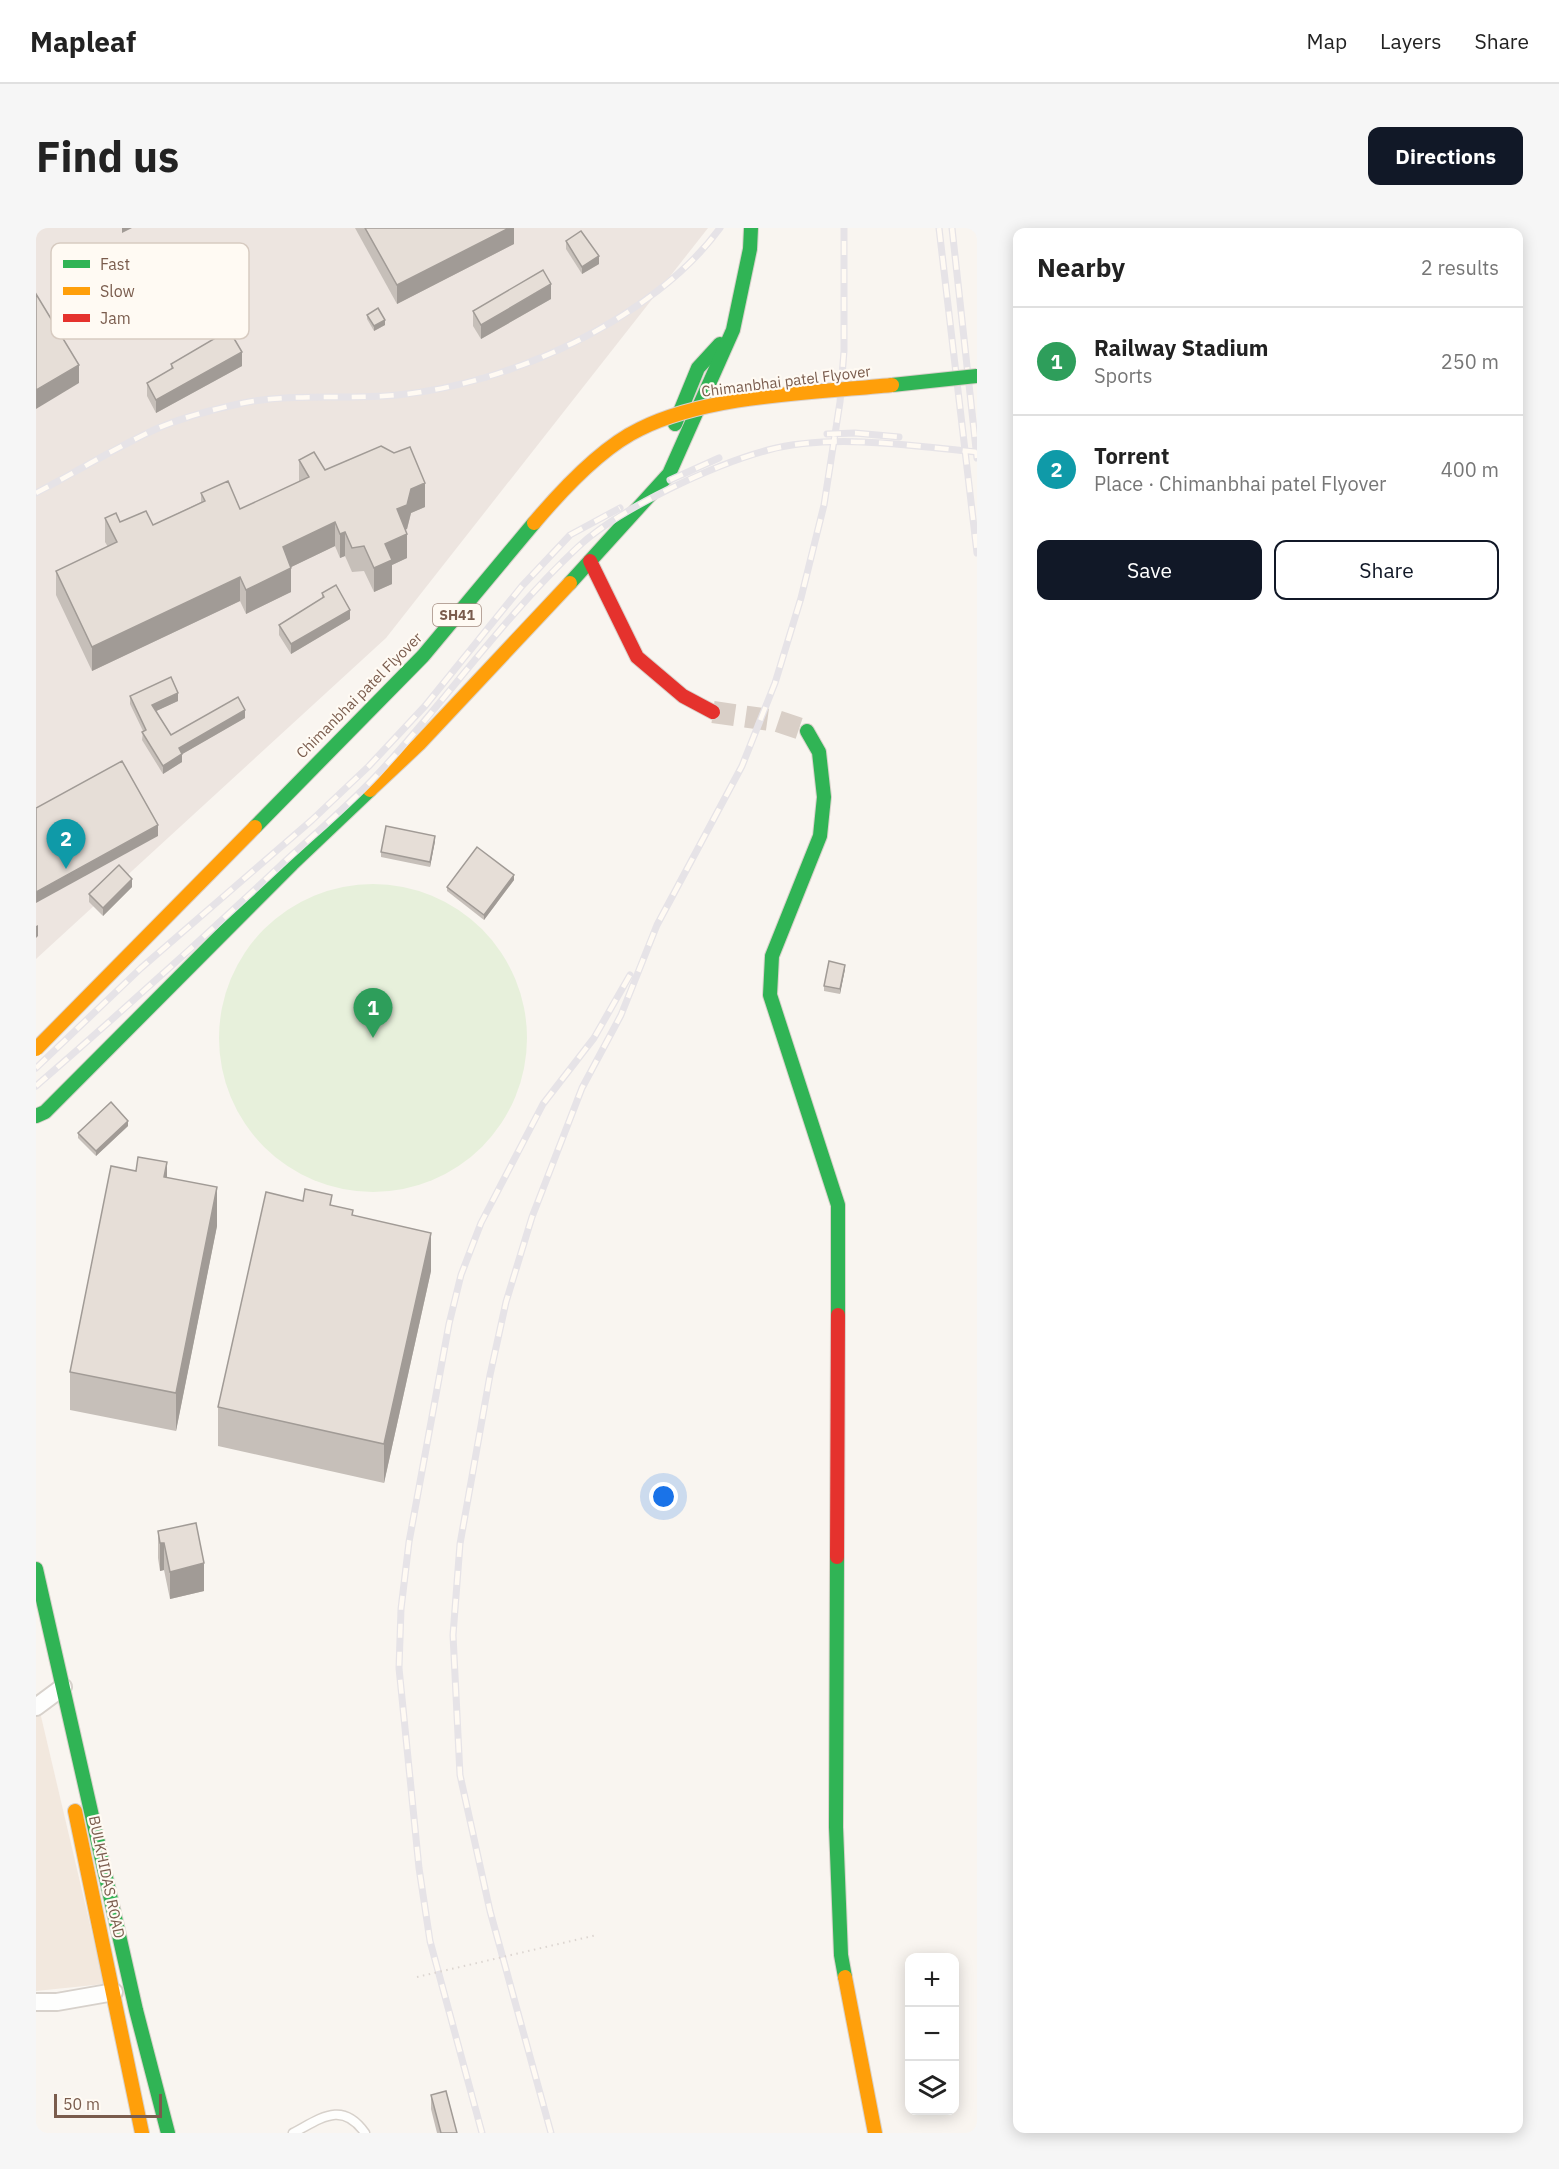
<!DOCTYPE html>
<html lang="en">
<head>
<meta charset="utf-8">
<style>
  body { margin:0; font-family:"IBM Plex Sans",sans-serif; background:#f6f6f6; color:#222 }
  .controls { position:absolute; right:18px; bottom:18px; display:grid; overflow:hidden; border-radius:12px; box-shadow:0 3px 15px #0003 }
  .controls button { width:54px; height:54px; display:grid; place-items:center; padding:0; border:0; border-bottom:2px solid #e0e0e0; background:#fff; color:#222; font:30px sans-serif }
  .scale { position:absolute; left:18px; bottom:15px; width:108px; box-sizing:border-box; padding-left:6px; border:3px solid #7a5c4d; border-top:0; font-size:16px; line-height:21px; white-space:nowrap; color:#7a5c4d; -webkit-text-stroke:4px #fffaf3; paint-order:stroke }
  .you { position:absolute; left:628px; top:1269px; width:21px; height:21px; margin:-15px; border:4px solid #fff; border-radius:50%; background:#1a73e8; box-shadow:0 0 0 9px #1a73e833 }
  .badge { display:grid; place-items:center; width:39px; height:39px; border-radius:50%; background:#111827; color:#fff; font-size:20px; font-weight:700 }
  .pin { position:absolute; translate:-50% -50px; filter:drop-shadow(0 2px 3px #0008) }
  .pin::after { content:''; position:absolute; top:32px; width:21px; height:18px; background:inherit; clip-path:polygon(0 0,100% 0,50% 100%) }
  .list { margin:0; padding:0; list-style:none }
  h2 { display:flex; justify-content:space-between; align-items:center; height:78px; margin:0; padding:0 24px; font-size:26px }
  h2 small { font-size:20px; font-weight:400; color:#767676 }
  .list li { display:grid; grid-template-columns:39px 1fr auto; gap:18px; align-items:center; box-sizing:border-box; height:108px; padding:0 24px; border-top:2px solid #e0e0e0 }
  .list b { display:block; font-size:22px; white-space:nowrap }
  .list p { margin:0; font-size:20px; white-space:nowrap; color:#767676 }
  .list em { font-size:20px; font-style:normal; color:#767676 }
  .actions { display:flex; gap:12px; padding:18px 24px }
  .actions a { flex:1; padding:14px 0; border:2px solid #111827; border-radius:12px; text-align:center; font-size:21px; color:#111827 }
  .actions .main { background:#111827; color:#fff }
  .icon { flex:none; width:33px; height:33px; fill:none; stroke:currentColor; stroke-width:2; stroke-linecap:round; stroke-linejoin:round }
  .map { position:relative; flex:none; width:941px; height:1905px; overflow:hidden; border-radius:12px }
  header { display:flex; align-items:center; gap:36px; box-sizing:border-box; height:84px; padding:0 30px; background:#fff; border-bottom:2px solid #e0e0e0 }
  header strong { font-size:28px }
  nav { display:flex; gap:33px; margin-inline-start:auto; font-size:21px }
  .intro { display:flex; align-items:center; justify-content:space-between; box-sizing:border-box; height:144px; padding:0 36px }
  h1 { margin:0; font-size:42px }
  .button { padding:15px 27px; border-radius:12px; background:#111827; color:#fff; font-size:21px; font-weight:700 }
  main { display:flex; gap:36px; padding:0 36px }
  aside { flex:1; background:#fff; border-radius:12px; box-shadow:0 3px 15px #0003 }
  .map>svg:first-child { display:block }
</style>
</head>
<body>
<header>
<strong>Mapleaf</strong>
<nav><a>Map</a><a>Layers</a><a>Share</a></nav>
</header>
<div class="intro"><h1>Find us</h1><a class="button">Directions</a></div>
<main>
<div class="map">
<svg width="941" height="1905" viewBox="0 0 941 1905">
  <rect width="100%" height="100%" fill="#f9f5f0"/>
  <polygon fill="#f2e8de" points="0,1467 68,1756 0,1763"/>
  <polygon fill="#ede5e0" points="0,0 672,0 350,410 0,731"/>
  <circle fill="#e7f0db" cx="337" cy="810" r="154"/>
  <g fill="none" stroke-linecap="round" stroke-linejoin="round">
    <polyline stroke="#d9cfc7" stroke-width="22" stroke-dasharray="22 11" stroke-linecap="butt" points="677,484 741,493 771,503"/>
    <defs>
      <path id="lane" d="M 257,1905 C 284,1891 306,1872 329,1905"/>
      <g id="street">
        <polyline points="0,1479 27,1459"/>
        <polyline points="0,1774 21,1774 78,1764"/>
      </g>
      <g id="fast">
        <polyline points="639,196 662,140 684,116"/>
        <polyline points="534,355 633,246 697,102 714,21 715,0"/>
        <polyline points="771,503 783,524 788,569 784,608 736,728 734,767 802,977 802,1087"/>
        <polyline points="0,888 9,884 256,636 334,562"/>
        <polyline points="801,1329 800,1599 805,1727 809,1749"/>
        <polyline points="0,1341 100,1782 132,1905"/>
      </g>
      <g id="slow">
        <polyline points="334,562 383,516 534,355"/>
        <polyline points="39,1583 106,1905"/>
        <polyline points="809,1749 839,1905"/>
      </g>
      <g id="jam">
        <polyline points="554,333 601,429 647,468 677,484"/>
        <polyline points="801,1329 802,1087"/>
      </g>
    </defs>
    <use href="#lane" stroke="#d7d1cb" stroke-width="11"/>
    <use href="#street" stroke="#d7d1cb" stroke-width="20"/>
    <use href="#fast" stroke="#d9d2cb" stroke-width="16"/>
    <use href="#slow" stroke="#d9d2cb" stroke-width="16"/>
    <use href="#jam" stroke="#d9d2cb" stroke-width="16"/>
    <use href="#lane" stroke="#fefefd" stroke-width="8"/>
    <use href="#street" stroke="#fefefd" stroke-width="16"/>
    <use href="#fast" stroke="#30b455" stroke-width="14"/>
    <use href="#slow" stroke="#ff9f0a" stroke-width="14"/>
    <use href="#jam" stroke="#e5322d" stroke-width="14"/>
    <defs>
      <g id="rail">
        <polyline points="903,0 941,325"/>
        <polyline points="916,0 941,230"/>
        <polyline points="791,206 819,205 863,209"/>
        <polyline points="634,252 683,230"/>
        <path d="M 0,265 C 40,244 79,220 120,201 C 147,189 179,181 207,175 C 257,165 311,172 361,167 C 472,157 618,91 684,0"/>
        <polyline points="0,840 105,740 276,592 333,538 389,478 486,358 534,307 584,280"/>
        <path d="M 0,858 C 83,786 164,713 244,638 C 276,608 310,580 340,548 C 409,474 468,388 542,319 C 582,281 679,236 732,222 C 796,205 876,218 941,224"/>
        <polyline points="446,1905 394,1713 383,1640 363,1440 365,1381 373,1314 413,1096 425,1047 445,995 507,876 558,810 594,747"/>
        <polyline points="515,1905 454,1683 424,1547 417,1407 424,1316 454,1147 470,1074 496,989 546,860 585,787 621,697 706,538 739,455 765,370 788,277 804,174 808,123 808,0"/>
      </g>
    </defs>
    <use href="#rail" stroke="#e6e3e7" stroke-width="7"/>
    <use href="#rail" stroke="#fffaf3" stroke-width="4.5" stroke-dasharray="14" stroke-linecap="butt"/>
    <defs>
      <g id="fast-bridge">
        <polyline points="856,157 941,148"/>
        <polyline points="219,599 387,428 498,295"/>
      </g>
      <g id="slow-bridge">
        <path d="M 498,295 C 525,263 566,219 604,201 C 674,166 778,165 856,157"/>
        <polyline points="0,821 219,599"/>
      </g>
    </defs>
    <use href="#fast-bridge" stroke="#dad1cc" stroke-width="16" stroke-linecap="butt"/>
    <use href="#slow-bridge" stroke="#dad1cc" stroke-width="16" stroke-linecap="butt"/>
    <polyline stroke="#dcd5d0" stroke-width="2" stroke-dasharray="1.5 4.5" stroke-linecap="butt" points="381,1749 561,1707"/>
    <use href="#fast-bridge" stroke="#30b455" stroke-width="14"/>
    <use href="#slow-bridge" stroke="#ff9f0a" stroke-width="14"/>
  </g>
  <g fill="#c6bfb9">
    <polygon points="319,0 478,0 478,16 361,76"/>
    <polygon points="530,13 563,36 546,46 530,21"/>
    <polygon points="515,71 445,111 437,98 437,83"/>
    <polygon points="331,87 349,97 338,103 331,91"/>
    <polygon points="135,136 206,138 120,185 111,168 111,155 135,142"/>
    <polygon points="263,232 389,279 375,285 371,301 369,302 371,330 356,337 356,356 338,364 328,343 316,344 309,328 304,330 299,318 255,339 255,364 210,386 204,373 56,443 20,367 20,343 72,319 69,314 69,290 84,294 117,297 165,274 165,265 204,281 263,254"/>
    <polygon points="286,365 314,391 255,426 243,407 243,397 286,370"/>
    <polygon points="94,468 142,473 120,483 135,507 209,490 146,526 146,534 127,546 106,512 107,503 94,476"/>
    <polygon points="399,613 394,639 345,629 345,624"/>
    <polygon points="478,652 448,692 411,663 411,659"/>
    <polygon points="96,659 67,688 53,674 53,666"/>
    <polygon points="809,741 804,766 788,763 788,758"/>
    <polygon points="92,898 60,928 42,910 42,905"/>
    <polygon points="131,950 181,998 140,1203 34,1182 34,1144"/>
    <polygon points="267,973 296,977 317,988 395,1043 348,1255 182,1218 182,1179"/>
    <polygon points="122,1303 168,1363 134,1371 128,1342 124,1343 122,1330"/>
    <polygon points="395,1867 421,1905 401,1905 395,1881"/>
  </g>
  <g fill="#a19b96">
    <polygon points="86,0 96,0 86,5"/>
    <polygon points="473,0 478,0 478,16 361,76 361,57"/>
    <polygon points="563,28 563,36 546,46 546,39"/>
    <polygon points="515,56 515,71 445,111 445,97"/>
    <polygon points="349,92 349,97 338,103 338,98"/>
    <polygon points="206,124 206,138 120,185 120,172"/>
    <polygon points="43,137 43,155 0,181 0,162"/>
    <polygon points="389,255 389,279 375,285 371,301 361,305 361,281 375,261"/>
    <polygon points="299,294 299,318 247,343 247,319"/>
    <polygon points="309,304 309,328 304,330 304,306"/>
    <polygon points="371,306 371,330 356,337 356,356 338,364 338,340 349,316"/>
    <polygon points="255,340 255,364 210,386 210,362"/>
    <polygon points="204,349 204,373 56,443 56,419"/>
    <polygon points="314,382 314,391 255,426 255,416"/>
    <polygon points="142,465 142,473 116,485 116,477"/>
    <polygon points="209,482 209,490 143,528 143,520"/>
    <polygon points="146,526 146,534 127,546 127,538"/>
    <polygon points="122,597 122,608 0,675 0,664"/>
    <polygon points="399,608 399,613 394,639 394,634"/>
    <polygon points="478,647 478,652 448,692 448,687"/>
    <polygon points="96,651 96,659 67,688 67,680"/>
    <polygon points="2,697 2,708 0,710 0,698"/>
    <polygon points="809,737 809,741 804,766 804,761"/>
    <polygon points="92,893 92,898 60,928 60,923"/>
    <polygon points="131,934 131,973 128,949"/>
    <polygon points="181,959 181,998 140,1203 140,1165"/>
    <polygon points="395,1005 395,1043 348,1255 348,1216"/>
    <polygon points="124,1315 128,1315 128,1342 124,1343"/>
    <polygon points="168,1335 168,1363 134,1371 134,1344"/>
  </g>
  <g fill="#e6ded7" stroke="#a19b96" stroke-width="1.5">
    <polygon points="329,0 473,0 361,57"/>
    <polygon points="545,3 563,28 546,39 530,13"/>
    <polygon points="507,42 515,56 445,97 437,83"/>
    <polygon points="0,66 43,137 0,162"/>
    <polygon points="342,80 349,92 338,98 331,87"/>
    <polygon points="193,102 206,124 120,172 111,155 137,140 135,136"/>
    <polygon points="345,218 358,225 374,219 389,255 375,261 371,277 361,281 371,306 349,316 356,332 338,340 328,318 316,320 309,304 304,306 299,294 247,319 255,340 210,362 204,349 56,419 20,343 81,314 69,290 80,285 84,294 110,283 117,297 169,273 165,265 192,253 204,281 273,249 263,232 278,224 289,242"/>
    <polygon points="300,357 314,382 255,416 243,397 288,369 286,365"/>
    <polygon points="135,449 142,465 116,477 135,507 202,469 209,482 143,520 146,526 127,538 106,504 110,502 94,468"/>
    <polygon points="86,533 122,597 0,664 0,580"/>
    <polygon points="350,598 399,608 394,634 345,624"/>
    <polygon points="441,619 478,647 448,687 411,659"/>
    <polygon points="83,637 96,651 67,680 53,666"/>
    <polygon points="793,733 809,737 804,761 788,758"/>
    <polygon points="75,874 92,893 60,923 42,905"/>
    <polygon points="102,929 131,934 128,949 181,959 140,1165 34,1144 75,938 100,943"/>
    <polygon points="269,961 296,967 294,977 317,982 316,987 395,1005 348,1216 182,1179 230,964 267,973"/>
    <polygon points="160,1295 168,1335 134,1344 128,1315 124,1315 122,1303"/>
    <polygon points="410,1863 421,1905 405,1905 395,1867"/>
  </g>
  <g text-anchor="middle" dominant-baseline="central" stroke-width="4.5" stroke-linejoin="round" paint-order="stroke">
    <rect fill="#fffaf3" stroke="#a28b7f" stroke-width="1.5" x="397" y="376" width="48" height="22" rx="4.5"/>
    <g font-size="14" font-weight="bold" fill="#7a5c4d">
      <text x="421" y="387">SH41</text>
    </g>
    <g font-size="15" fill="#7a5c4d" stroke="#fffaf3">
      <text transform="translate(750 153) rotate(-7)">Chimanbhai patel Flyover</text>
      <text transform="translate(323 467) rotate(-45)">Chimanbhai patel Flyover</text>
      <text transform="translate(71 1649) rotate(78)">BULKHIDAS ROAD</text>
    </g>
  </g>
  <rect x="15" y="15" width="198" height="96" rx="9" fill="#fffaf3" stroke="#d7cbc1" stroke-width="1.5"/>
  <rect x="27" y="32" width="27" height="8" fill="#30b455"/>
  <rect x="27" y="59" width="27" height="8" fill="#ff9f0a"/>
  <rect x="27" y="86" width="27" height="8" fill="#e5322d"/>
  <g font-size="16" fill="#7a5c4d">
    <text x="64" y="42">Fast</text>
    <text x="64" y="69">Slow</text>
    <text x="64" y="96">Jam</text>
  </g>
</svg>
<div class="controls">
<button>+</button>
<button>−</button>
<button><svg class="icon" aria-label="layers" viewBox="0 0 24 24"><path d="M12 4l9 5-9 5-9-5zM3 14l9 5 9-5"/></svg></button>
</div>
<div class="scale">50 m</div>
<div class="you"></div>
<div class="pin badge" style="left:337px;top:810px;background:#2e9e5b">1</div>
<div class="pin badge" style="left:30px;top:641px;background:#0f9aa8">2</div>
</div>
<aside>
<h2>Nearby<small>2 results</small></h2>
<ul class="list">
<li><span class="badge" style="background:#2e9e5b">1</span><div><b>Railway Stadium</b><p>Sports</p></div><em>250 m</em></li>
<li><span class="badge" style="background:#0f9aa8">2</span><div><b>Torrent</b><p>Place · Chimanbhai patel Flyover</p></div><em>400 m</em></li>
</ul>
<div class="actions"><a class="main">Save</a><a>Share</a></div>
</aside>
</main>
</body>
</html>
